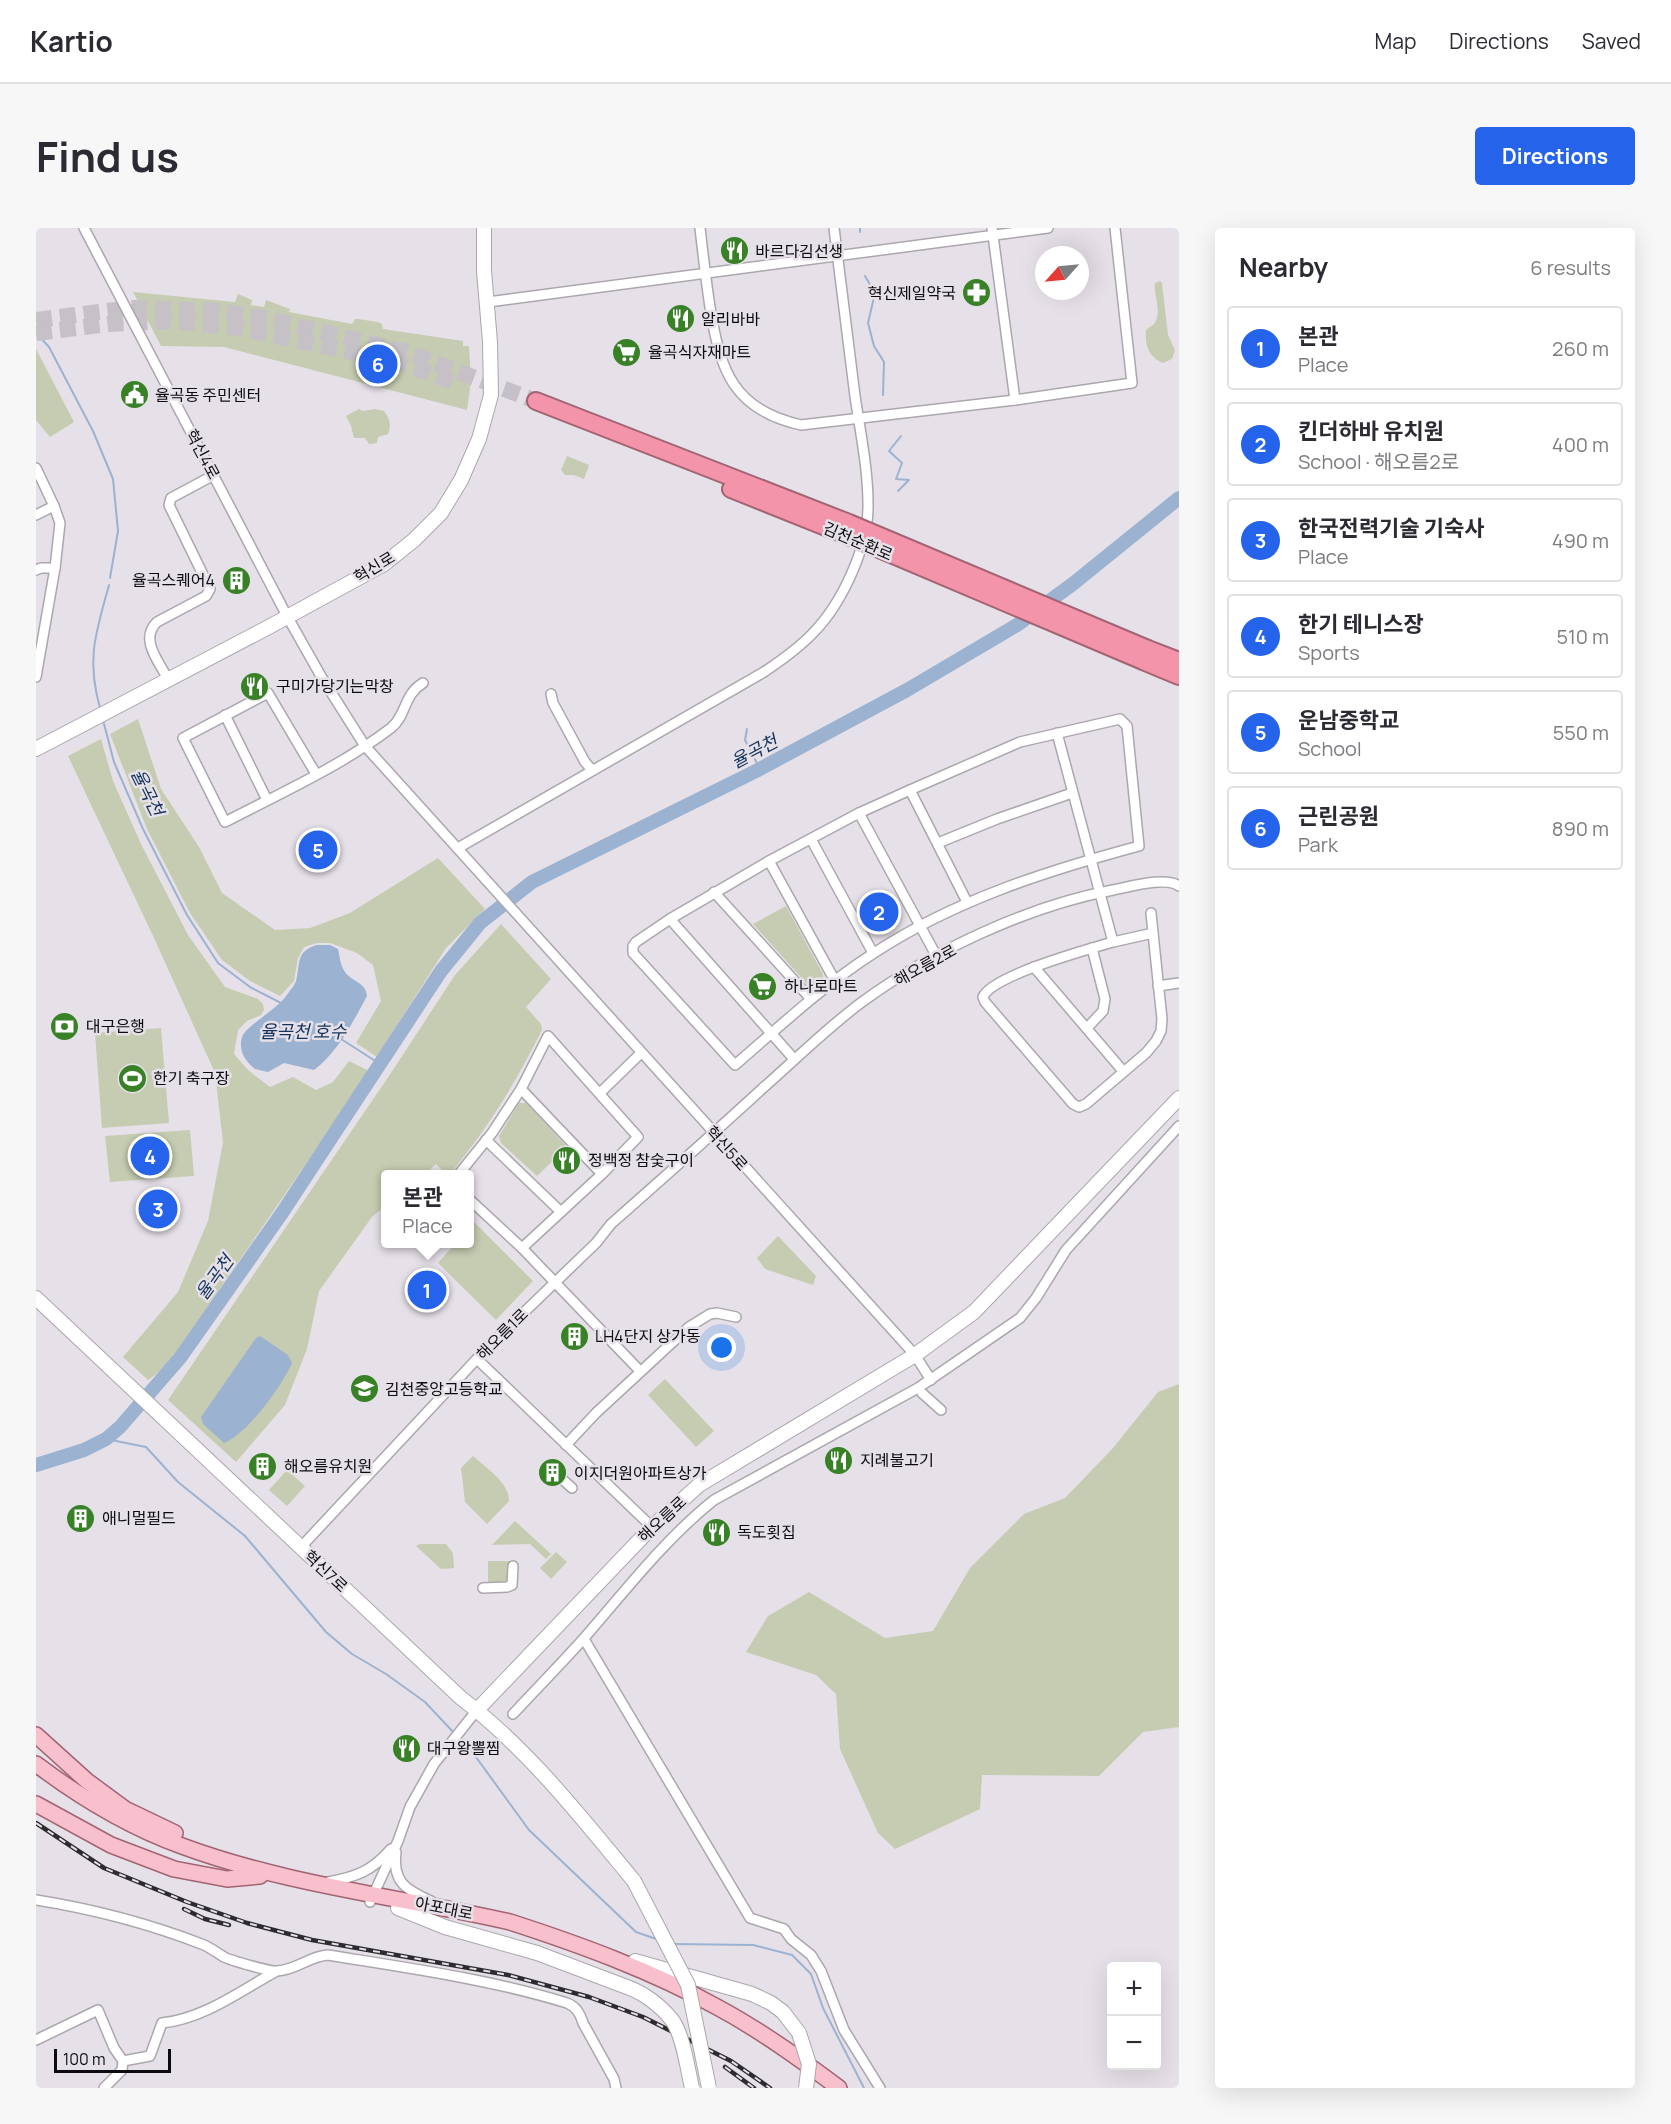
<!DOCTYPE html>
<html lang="en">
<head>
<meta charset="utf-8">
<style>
  body { margin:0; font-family:Manrope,"Noto Sans KR",sans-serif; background:#f7f7f7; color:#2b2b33 }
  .controls { position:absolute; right:18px; bottom:18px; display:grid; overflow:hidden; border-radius:6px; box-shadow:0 6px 24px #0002 }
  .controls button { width:54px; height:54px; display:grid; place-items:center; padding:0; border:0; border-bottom:2px solid #e1e1e2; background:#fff; color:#2b2b33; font:30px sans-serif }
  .compass { position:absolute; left:999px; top:18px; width:54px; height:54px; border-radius:50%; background:#fff; box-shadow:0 6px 24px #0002; rotate:243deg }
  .scale { position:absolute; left:18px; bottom:15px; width:117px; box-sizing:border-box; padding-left:6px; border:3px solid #0c0b0d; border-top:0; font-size:16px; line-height:21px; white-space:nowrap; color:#0c0b0d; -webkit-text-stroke:4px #e6e1e8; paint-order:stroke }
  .you { position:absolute; left:686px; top:1120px; width:21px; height:21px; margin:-15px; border:4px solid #fff; border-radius:50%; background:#1a73e8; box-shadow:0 0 0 9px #1a73e833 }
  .badge { display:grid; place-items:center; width:39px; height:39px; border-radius:50%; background:#2563eb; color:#fff; font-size:20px; font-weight:700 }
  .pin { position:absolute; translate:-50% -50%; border:3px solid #fff; box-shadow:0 2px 6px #0006 }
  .popup { position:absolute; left:345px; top:942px; width:93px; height:78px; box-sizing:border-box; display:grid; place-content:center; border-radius:6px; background:#fff; filter:drop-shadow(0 2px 4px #0005); font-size:20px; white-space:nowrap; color:#7c7c81 }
  .popup b { font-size:22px; color:#2b2b33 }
  .popup::after { content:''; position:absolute; left:50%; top:100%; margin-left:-12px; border:12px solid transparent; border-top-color:#fff }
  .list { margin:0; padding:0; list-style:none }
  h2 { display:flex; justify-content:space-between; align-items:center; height:78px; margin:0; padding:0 24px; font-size:26px }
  h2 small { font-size:20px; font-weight:400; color:#7c7c81 }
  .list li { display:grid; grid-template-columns:39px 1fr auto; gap:18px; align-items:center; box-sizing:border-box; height:84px; margin:0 12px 12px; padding:0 12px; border:2px solid #e1e1e2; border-radius:6px }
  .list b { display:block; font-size:22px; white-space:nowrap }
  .list p { margin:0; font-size:20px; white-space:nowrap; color:#7c7c81 }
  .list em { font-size:20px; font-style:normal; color:#7c7c81 }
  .map { position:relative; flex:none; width:1143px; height:1860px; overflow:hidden; border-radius:6px }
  header { display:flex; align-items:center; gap:36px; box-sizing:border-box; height:84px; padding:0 30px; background:#fff; border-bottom:2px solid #e1e1e2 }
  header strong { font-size:28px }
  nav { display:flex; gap:33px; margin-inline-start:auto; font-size:21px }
  .intro { display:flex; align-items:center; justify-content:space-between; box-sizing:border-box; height:144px; padding:0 36px }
  h1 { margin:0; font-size:42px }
  .button { padding:15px 27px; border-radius:6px; background:#2563eb; color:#fff; font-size:21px; font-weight:700 }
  main { display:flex; gap:36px; padding:0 36px }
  aside { flex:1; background:#fff; border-radius:6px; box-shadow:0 6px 24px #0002 }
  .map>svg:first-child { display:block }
</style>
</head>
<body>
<header>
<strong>Kartio</strong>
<nav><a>Map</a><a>Directions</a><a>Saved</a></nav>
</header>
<div class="intro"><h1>Find us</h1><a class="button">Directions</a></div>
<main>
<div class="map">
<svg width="1143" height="1860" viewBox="0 0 1143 1860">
  <rect width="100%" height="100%" fill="#e6e1e8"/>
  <g fill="#c6ccb1">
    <path d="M 1124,53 L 1126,55 L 1132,107 L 1139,122 L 1136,131 L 1127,135 C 1112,128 1109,118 1110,102 C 1112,100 1116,98 1118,96 C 1127,85 1117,67 1119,55 Z"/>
    <polygon points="97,64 199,74 202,66 216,72 215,77 228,79 230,72 254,81 253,84 316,96 319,91 322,91 342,94 346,96 347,101 427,113 427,118 433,118 435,153 431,182 188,119 125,118"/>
    <polygon points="0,121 38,194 14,209 0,192"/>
    <path d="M 323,181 L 327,183 L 339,181 L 348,183 C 353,190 356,197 352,206 L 342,209 L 341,215 L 333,216 L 329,210 L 318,210 L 315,198 L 310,188 Z"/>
    <polygon points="531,228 553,237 548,251 538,247 529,247 525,242"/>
    <polygon points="102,491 125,561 163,619 186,665 239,702 274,700 314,685 402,630 449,681 410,720 341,829 320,815 345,773 337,737 321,725 294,715 281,715 268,719 262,730 258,753 244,768 214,753 186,732 154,685 111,601 74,506"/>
    <path d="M 65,511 L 77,553 L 105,616 L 152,707 L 189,759 L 222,771 L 227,776 L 228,782 L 225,787 L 211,793 L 202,802 L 198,826 L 212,842 L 234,859 L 257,849 L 280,862 L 297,854 L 313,833 L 333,843 C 284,915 235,987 185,1059 C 169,1083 135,1139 112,1152 L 87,1129 L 142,1064 L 172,993 L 187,914 L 179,845 L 118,710 L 32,528 Z"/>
    <polygon points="750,678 787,746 787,752 778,759 772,757 717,696"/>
    <path d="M 465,696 L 515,751 L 490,779 L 505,796 L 506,802 C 478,857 453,899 414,946 L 410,946 L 400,936 L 389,946 L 349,946 L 349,978 L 336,989 L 283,1063 L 271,1121 L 249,1177 L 200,1234 L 132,1172 L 355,845 L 419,747 Z"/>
    <polygon points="125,800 133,895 66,900 59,805"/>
    <polygon points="483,875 490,875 531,919 501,948 465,915 463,908"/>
    <polygon points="154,902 158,948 74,954 69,908"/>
    <polygon points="438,994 497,1053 460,1092 402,1035 419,1016 433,1016 433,999"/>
    <polygon points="742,1008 780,1048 777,1057 729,1041 721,1030"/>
    <polygon points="629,1151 678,1203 660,1219 612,1167"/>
    <polygon points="1143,1156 1143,1499 1107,1504 1063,1548 946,1547 944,1581 859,1621 842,1605 804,1521 800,1466 780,1447 710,1424 732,1388 773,1364 849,1410 897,1403 934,1340 988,1286 1029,1270 1077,1220 1122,1164"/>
    <path d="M 437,1228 C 449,1239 474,1255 473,1273 L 451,1296 L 429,1274 L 425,1240 Z"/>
    <polygon points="251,1242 269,1258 251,1278 233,1262"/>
    <polygon points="479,1293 515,1326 510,1331 494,1316 456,1317"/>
    <polygon points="383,1316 410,1316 417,1325 418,1340 405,1341 380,1318"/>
    <polygon points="520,1324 531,1334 515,1351 504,1340"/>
    <polygon points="452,1333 475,1333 475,1351 471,1356 452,1356"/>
  </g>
  <g fill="#9cb2d1">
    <path d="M 281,717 L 294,717 L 302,721 C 304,729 304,737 309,744 C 316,754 330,754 331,768 C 317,794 302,824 278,842 L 248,835 L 232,844 L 219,841 C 209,833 202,822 206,809 C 210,798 240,782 250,768 C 253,764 258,758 260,753 C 265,734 259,724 281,717 Z"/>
    <path d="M 224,1108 L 252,1127 L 256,1135 C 246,1158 211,1206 188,1215 L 167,1196 L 165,1189 L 220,1110 Z"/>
  </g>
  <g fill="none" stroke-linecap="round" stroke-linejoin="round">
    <g stroke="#9cb2d1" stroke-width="2">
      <polyline points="824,0 824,4"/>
      <polyline points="829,48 839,65 832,95 838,118 848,134 847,167"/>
      <polyline points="0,105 13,119 57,203 77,251 82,303 74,350"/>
      <polyline points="862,263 873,252 860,251 866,235 853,223 865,208"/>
      <path d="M 64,480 C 50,430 60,405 73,357"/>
      <polyline points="67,492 78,534 107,601 151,687 182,735 214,759 245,775"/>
      <polyline points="711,501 709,512 724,541"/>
      <polyline points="305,811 344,836"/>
      <polyline points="70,1211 110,1219 142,1254 209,1308 290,1404 316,1426 350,1446 389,1474 419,1506"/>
      <polyline points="423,1510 437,1525 493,1602 600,1704 623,1712"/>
      <polyline points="637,1716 717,1717 756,1727 775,1746 787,1780 828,1860"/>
    </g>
    <polyline stroke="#9cb2d1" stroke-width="14" points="0,1237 48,1222 70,1211 84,1199 144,1130 246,985 405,743 444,695 496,654 720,543 871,462 981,397 1038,355 1143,270"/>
    <g stroke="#c5c1c7" stroke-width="16" stroke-dasharray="16 8" stroke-linecap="butt">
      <polyline points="0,92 95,80 181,83 227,90 368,123 500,173"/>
      <polyline points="0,105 73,96 135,93 203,100 363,134 417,154"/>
    </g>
    <defs>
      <g id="street">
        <polyline points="48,0 251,388 286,450 329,518 879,1127 895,1152"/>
        <path d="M 664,0 C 667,26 670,53 674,79 C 684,142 697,182 765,197 L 979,172 L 1096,155 L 1079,0"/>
        <polyline points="956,0 979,172"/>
        <polyline points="452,74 1012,0"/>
        <polyline points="0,240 18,278 24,295 19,340 0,449"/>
        <polyline points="0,287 18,278"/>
        <polyline points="0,342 5,340 19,340"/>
        <path d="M 132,451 C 123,434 103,411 121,394 L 170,368 L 174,361 L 133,277 L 135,270 L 178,247"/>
        <polyline points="515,466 517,475 549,534 556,542"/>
        <polyline points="189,487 231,572"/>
        <path d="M 1084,491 L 1091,498 L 1103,618 C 1010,643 919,672 838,725 C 788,757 744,798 699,837 L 597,725 L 597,718 L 600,714 L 634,691 L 733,633 L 823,585 L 874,562 L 984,514 Z"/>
        <path d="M 1021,505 L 1077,714 C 1053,721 955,748 947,769 L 949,774 L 1037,876 L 1043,879 L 1050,876 L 1110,825 L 1120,813 L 1125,803 L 1126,791 L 1117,705 L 1077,714"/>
        <path d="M 280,546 L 232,465 L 147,510 L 189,594 C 245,565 305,538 355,500 C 371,487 367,467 387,455"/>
        <polyline points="874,562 931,674"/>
        <polyline points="823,585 901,729"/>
        <polyline points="775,611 837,725"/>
        <polyline points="902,615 961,591 1036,565"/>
        <path d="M 422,620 L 728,444 C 746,432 763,420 778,404 C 806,375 833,318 832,276 C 832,240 824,203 819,168 C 812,112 805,56 798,0"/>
        <polyline points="733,633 799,753"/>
        <polyline points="678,664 775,771"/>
        <polyline points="1115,685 1117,705"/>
        <polyline points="634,691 758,831"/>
        <polyline points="998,739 1087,843"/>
        <polyline points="1122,758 1143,755"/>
        <polyline points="1051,800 1067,783 1069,771 1056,720"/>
        <polyline points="485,861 566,946"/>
        <polyline points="564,865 605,825"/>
        <polyline points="450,912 525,984"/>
        <polyline points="423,946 456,905 485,861 512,808 602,909 566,946 486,1020"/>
        <polyline points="433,971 486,1020 604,1143"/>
        <polyline points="441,1131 616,1299"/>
        <polyline points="886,1165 905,1182"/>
        <polyline points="530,1217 560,1185 653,1099 674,1086 681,1085 700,1089"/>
        <polyline points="516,1242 536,1260"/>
        <path d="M 265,1319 L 451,1120 L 560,1015 L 575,996 C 626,951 677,906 727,860 C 760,831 791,800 826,774 C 896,723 992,678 1077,662 C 1093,659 1130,648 1143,658"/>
        <polyline points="447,1360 471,1359 476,1357 477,1338"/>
        <polyline points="548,1411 714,1690 748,1701 755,1711 775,1727 785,1743 808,1802 844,1860"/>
        <path d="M 477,1486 C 501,1460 526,1435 549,1409 C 590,1362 629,1311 678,1272 L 882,1160 L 984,1090 L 1000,1070 L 1030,1022 L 1143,898"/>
        <path d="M 360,1624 C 356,1654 370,1662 395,1673"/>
        <path d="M 292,1654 C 320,1649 336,1643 355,1621"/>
        <path d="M 0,1672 C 57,1681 114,1696 168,1717 C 175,1720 181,1725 188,1729 C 194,1732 234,1744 241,1743 C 260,1742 274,1728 292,1727 C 372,1740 453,1751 531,1775 C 541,1779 544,1786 547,1795 L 578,1851 L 580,1860"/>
        <polyline points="334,1674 362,1613 374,1579 398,1536 441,1482"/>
        <path d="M 0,1812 L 62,1782 L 78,1820 L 87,1833 L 114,1828 L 126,1795 C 167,1791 204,1763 239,1744"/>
        <polyline points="68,1860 86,1842 87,1833"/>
      </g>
      <g id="secondary">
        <polyline points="0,521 229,401 348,336 378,312 405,285 425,252 443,211 455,167 454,114 448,43 448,0"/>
        <path d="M 0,1070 L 425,1470 C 492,1521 545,1589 598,1653"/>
        <polyline points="441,1482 616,1299 663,1257 879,1127 938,1084 1143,870"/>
        <polyline points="362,1680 409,1699 501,1725 591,1759"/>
        <polyline points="599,1733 716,1766 735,1775 747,1784 763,1805"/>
      </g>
      <g id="primary">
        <polyline points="0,1507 51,1553 89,1581 139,1605"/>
        <path d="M 0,1536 C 45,1570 93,1599 146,1618 C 251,1657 365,1669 474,1694 C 545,1717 616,1743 681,1779 C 724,1802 764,1831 803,1860"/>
        <polyline points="0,1576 75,1617 138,1641 191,1651 224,1648"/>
      </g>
      <g id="highway">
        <polyline points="500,173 813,295"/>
        <polyline points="695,261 810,307"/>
        <polyline points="1112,421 1143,433"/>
        <polyline points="1107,433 1143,448"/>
      </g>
    </defs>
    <use href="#street" stroke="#aba7ad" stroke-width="12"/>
    <use href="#secondary" stroke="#aba7ad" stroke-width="16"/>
    <use href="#primary" stroke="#a26473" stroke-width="18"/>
    <use href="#highway" stroke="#a26473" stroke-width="20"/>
    <use href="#street" stroke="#fff" stroke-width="9"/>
    <use href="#secondary" stroke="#fff" stroke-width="14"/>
    <use href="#primary" stroke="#f8bfcc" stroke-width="15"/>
    <use href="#highway" stroke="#f394aa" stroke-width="16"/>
    <defs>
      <g id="rail">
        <polyline points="0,1595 68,1640 151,1674 211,1695 276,1712 472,1747 553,1769 607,1789 695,1833 734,1860"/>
        <polyline points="148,1681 169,1691 193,1697"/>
        <polyline points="689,1839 718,1860"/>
      </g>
    </defs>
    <use href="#rail" stroke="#2d2b2e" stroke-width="4.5"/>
    <use href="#rail" stroke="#e6e1e8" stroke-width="2" stroke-dasharray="7" stroke-linecap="butt"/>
    <defs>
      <g id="secondary-bridge">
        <polyline points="598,1653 652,1757 673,1860"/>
        <path d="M 591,1759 C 608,1765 625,1778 636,1792 C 647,1806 652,1843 656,1860"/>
        <polyline points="763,1805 773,1836 770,1860"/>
      </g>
      <g id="highway-bridge">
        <polyline points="813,295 1112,421"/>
        <polyline points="810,307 1107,433"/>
      </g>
    </defs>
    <use href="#secondary-bridge" stroke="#aba7ad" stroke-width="16" stroke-linecap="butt"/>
    <use href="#highway-bridge" stroke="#a26473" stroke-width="20" stroke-linecap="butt"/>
    <use href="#secondary-bridge" stroke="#fff" stroke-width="14"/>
    <use href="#highway-bridge" stroke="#f394aa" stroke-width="16"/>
  </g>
  <defs>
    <symbol id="restaurant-disc" viewBox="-11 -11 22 22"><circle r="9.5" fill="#388127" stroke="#e6e1e8"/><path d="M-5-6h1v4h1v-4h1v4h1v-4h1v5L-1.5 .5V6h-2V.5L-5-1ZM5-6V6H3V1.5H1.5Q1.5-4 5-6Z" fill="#fff"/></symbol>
    <symbol id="pharmacy-disc" viewBox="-11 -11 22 22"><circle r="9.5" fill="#388127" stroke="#e6e1e8"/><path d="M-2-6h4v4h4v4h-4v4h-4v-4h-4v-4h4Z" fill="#fff"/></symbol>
    <symbol id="supermarket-disc" viewBox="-11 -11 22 22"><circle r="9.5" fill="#388127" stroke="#e6e1e8"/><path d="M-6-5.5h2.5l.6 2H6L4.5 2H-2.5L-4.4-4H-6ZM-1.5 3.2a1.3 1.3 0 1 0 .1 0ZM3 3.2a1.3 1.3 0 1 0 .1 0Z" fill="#fff"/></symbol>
    <symbol id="civic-disc" viewBox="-11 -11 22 22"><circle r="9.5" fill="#388127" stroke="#e6e1e8"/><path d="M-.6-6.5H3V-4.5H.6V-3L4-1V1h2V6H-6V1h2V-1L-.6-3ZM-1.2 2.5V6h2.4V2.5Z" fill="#fff"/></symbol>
    <symbol id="building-disc" viewBox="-11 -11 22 22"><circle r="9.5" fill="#388127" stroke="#e6e1e8"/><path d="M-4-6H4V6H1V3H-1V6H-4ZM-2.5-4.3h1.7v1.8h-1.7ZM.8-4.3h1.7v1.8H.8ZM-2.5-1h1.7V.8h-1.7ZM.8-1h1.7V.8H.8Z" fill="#fff"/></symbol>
    <symbol id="bank-disc" viewBox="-11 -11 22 22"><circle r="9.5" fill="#388127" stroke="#e6e1e8"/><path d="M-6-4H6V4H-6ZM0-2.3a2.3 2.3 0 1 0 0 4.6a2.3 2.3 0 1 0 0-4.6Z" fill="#fff"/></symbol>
    <symbol id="stadium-disc" viewBox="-11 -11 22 22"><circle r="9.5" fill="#388127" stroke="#e6e1e8"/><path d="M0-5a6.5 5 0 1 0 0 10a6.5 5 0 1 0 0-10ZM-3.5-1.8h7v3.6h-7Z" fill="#fff"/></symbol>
    <symbol id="school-disc" viewBox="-11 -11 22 22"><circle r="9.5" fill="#388127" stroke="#e6e1e8"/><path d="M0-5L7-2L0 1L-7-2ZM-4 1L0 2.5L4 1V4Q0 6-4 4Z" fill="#fff"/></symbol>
  </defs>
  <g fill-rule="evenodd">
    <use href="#restaurant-disc" x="682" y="6" width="33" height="33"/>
    <use href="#pharmacy-disc" x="924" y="48" width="33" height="33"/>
    <use href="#restaurant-disc" x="628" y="74" width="33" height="33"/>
    <use href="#supermarket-disc" x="574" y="108" width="33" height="33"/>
    <use href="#civic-disc" x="82" y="150" width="33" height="33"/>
    <use href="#building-disc" x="184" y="336" width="33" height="33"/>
    <use href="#restaurant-disc" x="202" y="442" width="33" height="33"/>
    <use href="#supermarket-disc" x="710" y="742" width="33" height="33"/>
    <use href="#bank-disc" x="12" y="782" width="33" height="33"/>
    <use href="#stadium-disc" x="80" y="834" width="33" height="33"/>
    <use href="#restaurant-disc" x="514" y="916" width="33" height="33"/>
    <use href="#building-disc" x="522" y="1092" width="33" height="33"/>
    <use href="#school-disc" x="312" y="1144" width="33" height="33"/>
    <use href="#restaurant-disc" x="786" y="1216" width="33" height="33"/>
    <use href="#building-disc" x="210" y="1222" width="33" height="33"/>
    <use href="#building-disc" x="500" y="1228" width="33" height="33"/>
    <use href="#building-disc" x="28" y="1274" width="33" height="33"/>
    <use href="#restaurant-disc" x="664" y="1288" width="33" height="33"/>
    <use href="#restaurant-disc" x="354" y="1504" width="33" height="33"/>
  </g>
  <g text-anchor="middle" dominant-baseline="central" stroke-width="5" stroke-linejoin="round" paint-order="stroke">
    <g font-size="16" fill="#0c0b0d" stroke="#e6e1e8" text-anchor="start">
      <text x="719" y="23">바르다김선생</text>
      <text x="920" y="65" text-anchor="end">혁신제일약국</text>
      <text x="665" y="91">알리바바</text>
      <text x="612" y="124">율곡식자재마트</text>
      <text x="119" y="167">율곡동 주민센터</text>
      <text x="179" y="352" text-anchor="end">율곡스퀘어4</text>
      <text x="240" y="458">구미가당기는막창</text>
      <text x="748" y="758">하나로마트</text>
      <text x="50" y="798">대구은행</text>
      <text x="117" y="850">한기 축구장</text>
      <text x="552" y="932">정백정 참숯구이</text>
      <text x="559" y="1108">LH4단지 상가동</text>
      <text x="349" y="1161">김천중앙고등학교</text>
      <text x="824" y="1232">지례불고기</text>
      <text x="248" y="1238">해오름유치원</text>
      <text x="538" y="1245">이지더원아파트상가</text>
      <text x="66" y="1290">애니멀필드</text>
      <text x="701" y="1304">독도횟집</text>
      <text x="391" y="1520">대구왕뽈찜</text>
    </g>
    <g font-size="16" fill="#0c0b0d" stroke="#e6e1e8">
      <text transform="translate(167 226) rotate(62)">혁신4로</text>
      <text transform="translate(822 313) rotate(23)">김천순환로</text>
      <text transform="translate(338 339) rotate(-31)">혁신로</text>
      <text transform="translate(889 737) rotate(-29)">해오름2로</text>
      <text transform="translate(691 920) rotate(48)">혁신5로</text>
      <text transform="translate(466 1106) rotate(-45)">해오름1로</text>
      <text transform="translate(626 1291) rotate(-43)">해오름로</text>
      <text transform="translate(290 1343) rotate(43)">혁신7로</text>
      <text transform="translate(408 1680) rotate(11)">아포대로</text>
    </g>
    <g font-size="18" font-style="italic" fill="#14335b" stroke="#e6e1e8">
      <text transform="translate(718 523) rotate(-28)">율곡천</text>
      <text transform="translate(112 564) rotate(64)">율곡천</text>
      <text x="267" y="803">율곡천 호수</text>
      <text transform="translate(178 1049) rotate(-54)">율곡천</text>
    </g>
  </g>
</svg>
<div class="controls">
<button>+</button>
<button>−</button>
</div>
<svg class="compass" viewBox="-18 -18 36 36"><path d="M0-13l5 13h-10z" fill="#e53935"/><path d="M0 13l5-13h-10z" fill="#7c7c81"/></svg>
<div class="scale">100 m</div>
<div class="you"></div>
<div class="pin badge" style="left:391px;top:1062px">1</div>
<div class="popup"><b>본관</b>Place</div>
<div class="pin badge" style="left:843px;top:684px">2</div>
<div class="pin badge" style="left:122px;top:981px">3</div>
<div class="pin badge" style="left:114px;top:928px">4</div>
<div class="pin badge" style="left:282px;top:622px">5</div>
<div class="pin badge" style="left:342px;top:136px">6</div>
</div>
<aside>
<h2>Nearby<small>6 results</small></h2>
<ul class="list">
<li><span class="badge">1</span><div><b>본관</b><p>Place</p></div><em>260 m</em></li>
<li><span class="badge">2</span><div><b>킨더하바 유치원</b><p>School · 해오름2로</p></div><em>400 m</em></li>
<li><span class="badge">3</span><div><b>한국전력기술 기숙사</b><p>Place</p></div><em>490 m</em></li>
<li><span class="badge">4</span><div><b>한기 테니스장</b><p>Sports</p></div><em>510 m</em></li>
<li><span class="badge">5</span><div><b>운남중학교</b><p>School</p></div><em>550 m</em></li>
<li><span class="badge">6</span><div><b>근린공원</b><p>Park</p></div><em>890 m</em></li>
</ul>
</aside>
</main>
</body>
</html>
